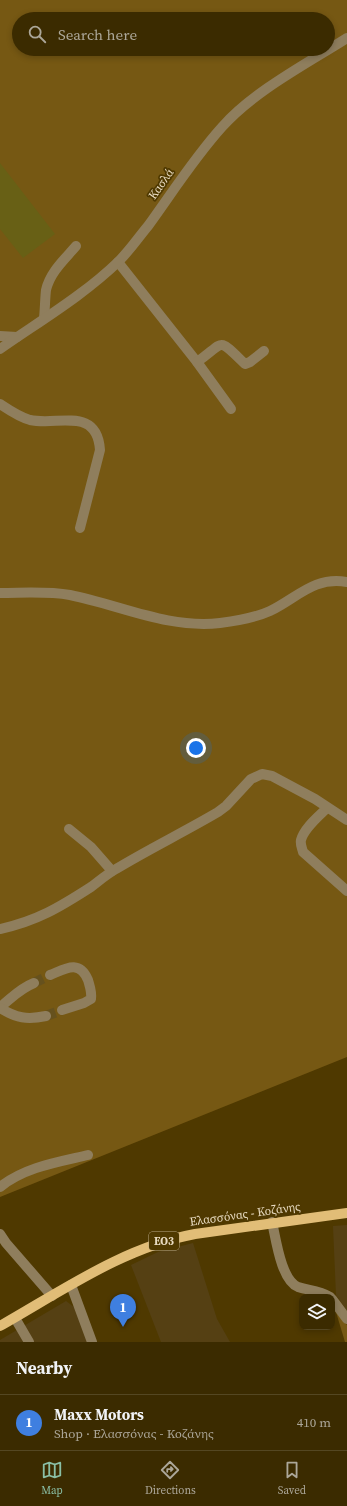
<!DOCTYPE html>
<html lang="en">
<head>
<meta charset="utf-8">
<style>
  body { margin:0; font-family:"Source Serif 4",serif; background:#42330a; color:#f1f3f6 }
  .controls { position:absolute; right:12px; bottom:12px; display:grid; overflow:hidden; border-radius:8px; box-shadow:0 2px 6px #0003 }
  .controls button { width:36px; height:36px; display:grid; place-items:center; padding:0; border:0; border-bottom:1px solid #544722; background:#3b2b00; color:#f1f3f6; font:20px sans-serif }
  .you { position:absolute; left:196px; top:748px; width:14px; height:14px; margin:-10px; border:3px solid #fff; border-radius:50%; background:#1a73e8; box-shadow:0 0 0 6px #1a73e833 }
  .badge { display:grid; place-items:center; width:26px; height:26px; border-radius:50%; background:#8abfa5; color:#fff; font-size:13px; font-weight:700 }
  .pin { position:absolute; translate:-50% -33px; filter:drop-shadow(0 1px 2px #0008) }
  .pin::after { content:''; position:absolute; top:21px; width:14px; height:12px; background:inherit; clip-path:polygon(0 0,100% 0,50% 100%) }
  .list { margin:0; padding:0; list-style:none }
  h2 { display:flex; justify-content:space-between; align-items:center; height:52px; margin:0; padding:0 16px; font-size:17px }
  h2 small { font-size:13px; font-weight:400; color:#aca799 }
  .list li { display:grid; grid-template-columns:26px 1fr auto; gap:12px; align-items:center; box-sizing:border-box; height:56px; padding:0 16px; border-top:1px solid #544722 }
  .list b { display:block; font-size:15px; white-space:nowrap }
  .list p { margin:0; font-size:13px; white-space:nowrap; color:#aca799 }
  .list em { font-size:13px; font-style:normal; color:#aca799 }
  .icon { flex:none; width:22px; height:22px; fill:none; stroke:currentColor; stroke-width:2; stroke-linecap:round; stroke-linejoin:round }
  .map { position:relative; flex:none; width:347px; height:1342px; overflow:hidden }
  .search { position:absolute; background:#3b2b00; box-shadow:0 2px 6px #0003; left:12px; right:12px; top:12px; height:44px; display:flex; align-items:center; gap:10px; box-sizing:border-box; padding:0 14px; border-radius:22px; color:#aca799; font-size:15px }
  .sheet { height:108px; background:#3b2b00 }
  nav { display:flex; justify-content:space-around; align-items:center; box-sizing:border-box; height:56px; border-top:1px solid #544722; background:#3b2b00; font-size:11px; color:#aca799 }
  nav a { display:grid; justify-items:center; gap:2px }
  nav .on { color:#8abfa5 }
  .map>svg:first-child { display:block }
</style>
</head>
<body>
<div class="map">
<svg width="347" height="1342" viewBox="0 0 347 1342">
  <rect width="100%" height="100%" fill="#4f3900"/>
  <g fill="#554013">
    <polygon points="347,1225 347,1311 336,1295 333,1226"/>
    <polygon points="193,1243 217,1319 230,1342 161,1342 131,1265 158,1252"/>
    <polygon points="66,1301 78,1310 89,1342 0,1342 0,1340"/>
  </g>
  <g fill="#765813" fill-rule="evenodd">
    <path d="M 0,0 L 347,0 L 347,1057 L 0,1197 ZM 19,19 L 328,19 L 328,49 L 19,49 Z"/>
    <polygon points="336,1312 347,1325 347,1342 345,1342"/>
  </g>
  <polygon fill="#686015" points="0,163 55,234 23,258 0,229"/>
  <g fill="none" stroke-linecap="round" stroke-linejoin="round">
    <g stroke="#66511d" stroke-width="10" stroke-dasharray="10 5" stroke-linecap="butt">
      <polyline points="34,983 50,975"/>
      <polyline points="46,1016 62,1010"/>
    </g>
    <g stroke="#8f7e5d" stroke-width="10">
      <polyline points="118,262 197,362 231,409"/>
      <path d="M 44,318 C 45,309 45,299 46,290 C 50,272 65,259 76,246"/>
      <polyline points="0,336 17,337"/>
      <path d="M 0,349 C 40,321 84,295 119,261 C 130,250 138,238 148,226 C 172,193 194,158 222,127 C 254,91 306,64 347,38"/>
      <path d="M 197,362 C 226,342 216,336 245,364 L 250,362 L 264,351"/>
      <path d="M 0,404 C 9,410 19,417 30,420 C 58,426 97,406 100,450 L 80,528"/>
      <path d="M 0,593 C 23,593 47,591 70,595 C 120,605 168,629 220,623 C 235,621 257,617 270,611 C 297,598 314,576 347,582"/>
      <path d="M 327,808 C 319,816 304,828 301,840 C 300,844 302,848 303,852 L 347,891"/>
      <polyline points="69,829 91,847 112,871"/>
      <path d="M 0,929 C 37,921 60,907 91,887 C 99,881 107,874 116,869 C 149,849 184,832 218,812 L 226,806 L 251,779 L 262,774 L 272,776 L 315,799 L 347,820"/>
      <path d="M 50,975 C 65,969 79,959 88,980 C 90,987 92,992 91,999 L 84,1003 L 62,1010"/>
      <path d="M 0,1007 C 12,998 19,989 34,983"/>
      <path d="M 0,1008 C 16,1018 27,1020 46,1016"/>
      <path d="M 0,1187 C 25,1167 58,1162 88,1155"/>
      <path d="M 272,1222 C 276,1239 281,1280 298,1287 C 309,1291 318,1289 330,1297"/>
      <polyline points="0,1234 6,1243 52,1296"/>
      <polyline points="71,1285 92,1342"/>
      <polyline points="332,1299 347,1319"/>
      <polyline points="15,1318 29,1342"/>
    </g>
    <path stroke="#e1bd77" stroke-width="10" d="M 0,1326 C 62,1291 124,1247 195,1234 L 347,1213"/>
  </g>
  <g text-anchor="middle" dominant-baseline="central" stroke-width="3.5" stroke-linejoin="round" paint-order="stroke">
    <rect fill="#4f3900" stroke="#bbab88" stroke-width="1" x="149" y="1232" width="30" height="18" rx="3"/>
    <g font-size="11" font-weight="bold" fill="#e9dcc2">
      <text x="164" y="1241">ΕΟ3</text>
    </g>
    <g font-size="12" fill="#e9dcc2" stroke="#4f3900">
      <text transform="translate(161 184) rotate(-55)">Κασλά</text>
      <text transform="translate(245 1214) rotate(-8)">Ελασσόνας - Κοζάνης</text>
    </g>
  </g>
</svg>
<div class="controls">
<button><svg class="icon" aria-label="layers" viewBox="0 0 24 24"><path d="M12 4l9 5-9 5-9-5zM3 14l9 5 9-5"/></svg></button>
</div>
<div class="you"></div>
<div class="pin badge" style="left:123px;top:1327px;background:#3f7fe0">1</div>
<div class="search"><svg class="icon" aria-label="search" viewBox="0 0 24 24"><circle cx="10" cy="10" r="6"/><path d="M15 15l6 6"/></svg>Search here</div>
</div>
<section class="sheet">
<h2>Nearby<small></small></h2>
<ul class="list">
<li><span class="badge" style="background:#3f7fe0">1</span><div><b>Maxx Motors</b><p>Shop · Ελασσόνας - Κοζάνης</p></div><em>410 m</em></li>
</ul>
</section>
<nav>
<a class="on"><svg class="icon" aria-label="map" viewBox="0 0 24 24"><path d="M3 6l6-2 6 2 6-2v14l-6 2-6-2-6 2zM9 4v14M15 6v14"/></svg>Map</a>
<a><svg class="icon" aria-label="directions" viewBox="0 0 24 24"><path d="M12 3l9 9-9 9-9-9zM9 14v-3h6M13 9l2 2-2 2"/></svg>Directions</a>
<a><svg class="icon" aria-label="saved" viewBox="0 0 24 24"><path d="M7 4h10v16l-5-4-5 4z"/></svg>Saved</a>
</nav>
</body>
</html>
